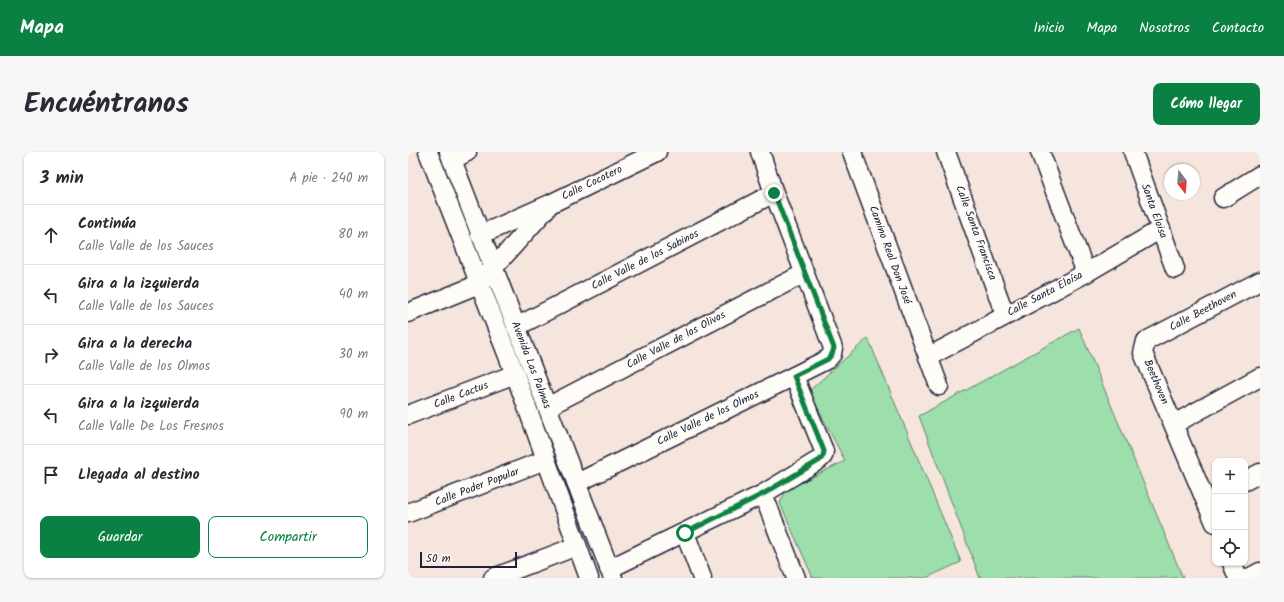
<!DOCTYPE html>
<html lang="es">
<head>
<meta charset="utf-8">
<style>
  body { margin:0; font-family:Kalam,sans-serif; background:#f7f7f7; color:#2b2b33 }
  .controls { position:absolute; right:12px; bottom:12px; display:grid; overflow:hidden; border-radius:8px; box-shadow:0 1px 3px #0004 }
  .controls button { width:36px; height:36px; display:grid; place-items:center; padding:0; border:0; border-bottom:1px solid #e1e1e2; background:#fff; color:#2b2b33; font:20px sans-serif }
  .compass { position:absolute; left:756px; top:12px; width:36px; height:36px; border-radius:50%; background:#fff; box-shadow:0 1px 3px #0004; rotate:164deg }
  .scale { position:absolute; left:12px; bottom:10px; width:97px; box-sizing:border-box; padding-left:4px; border:2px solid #22223b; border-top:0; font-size:11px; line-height:14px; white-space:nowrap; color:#22223b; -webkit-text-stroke:3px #fdfcf7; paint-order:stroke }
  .stop { position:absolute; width:12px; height:12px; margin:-9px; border:3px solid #0b8043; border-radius:50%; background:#fff }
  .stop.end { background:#0b8043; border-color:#fff; box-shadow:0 1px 4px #0008 }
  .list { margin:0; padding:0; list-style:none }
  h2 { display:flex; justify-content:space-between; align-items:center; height:52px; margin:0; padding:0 16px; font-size:17px }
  h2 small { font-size:13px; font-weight:400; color:#7c7c81 }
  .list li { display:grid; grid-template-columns:26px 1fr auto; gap:12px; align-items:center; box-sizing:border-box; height:60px; padding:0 16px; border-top:1px solid #e1e1e2 }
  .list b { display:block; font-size:15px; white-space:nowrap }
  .list p { margin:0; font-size:13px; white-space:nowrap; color:#7c7c81 }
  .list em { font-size:13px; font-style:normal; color:#7c7c81 }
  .actions { display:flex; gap:8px; padding:12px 16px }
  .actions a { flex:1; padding:9px 0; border:1px solid #0b8043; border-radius:8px; text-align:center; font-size:14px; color:#0b8043 }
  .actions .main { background:#0b8043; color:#fff }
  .icon { flex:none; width:22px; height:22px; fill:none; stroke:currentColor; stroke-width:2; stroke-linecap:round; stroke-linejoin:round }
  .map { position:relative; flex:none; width:852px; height:426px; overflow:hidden; border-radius:8px }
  header { display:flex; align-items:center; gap:24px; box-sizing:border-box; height:56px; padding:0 20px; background:#0b8043; color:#fff }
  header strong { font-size:19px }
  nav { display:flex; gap:22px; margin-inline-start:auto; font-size:14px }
  .intro { display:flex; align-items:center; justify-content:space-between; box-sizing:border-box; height:96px; padding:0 24px }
  h1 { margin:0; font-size:28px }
  .button { padding:10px 18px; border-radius:8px; background:#0b8043; color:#fff; font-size:14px; font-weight:700 }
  main { display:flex; gap:24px; padding:0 24px }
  aside { flex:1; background:#fff; border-radius:8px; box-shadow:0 1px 3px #0004 }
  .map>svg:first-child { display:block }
</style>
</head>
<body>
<header>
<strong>Mapa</strong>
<nav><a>Inicio</a><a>Mapa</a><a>Nosotros</a><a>Contacto</a></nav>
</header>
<div class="intro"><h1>Encuéntranos</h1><a class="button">Cómo llegar</a></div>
<main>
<aside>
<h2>3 min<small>A pie · 240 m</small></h2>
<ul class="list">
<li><svg class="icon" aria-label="ahead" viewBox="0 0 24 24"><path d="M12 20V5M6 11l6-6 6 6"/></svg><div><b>Continúa</b><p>Calle Valle de los Sauces</p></div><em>80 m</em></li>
<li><svg class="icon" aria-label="left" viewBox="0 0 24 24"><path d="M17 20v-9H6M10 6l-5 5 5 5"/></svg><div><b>Gira a la izquierda</b><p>Calle Valle de los Sauces</p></div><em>40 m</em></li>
<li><svg class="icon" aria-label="right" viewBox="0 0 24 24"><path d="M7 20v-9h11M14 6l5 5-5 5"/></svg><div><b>Gira a la derecha</b><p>Calle Valle de los Olmos</p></div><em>30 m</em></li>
<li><svg class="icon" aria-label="left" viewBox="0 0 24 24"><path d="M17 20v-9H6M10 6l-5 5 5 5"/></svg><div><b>Gira a la izquierda</b><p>Calle Valle De Los Fresnos</p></div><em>90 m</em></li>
<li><svg class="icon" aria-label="arrive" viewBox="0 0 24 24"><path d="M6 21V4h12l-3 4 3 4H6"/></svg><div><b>Llegada al destino</b></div></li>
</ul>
<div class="actions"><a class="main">Guardar</a><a>Compartir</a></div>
</aside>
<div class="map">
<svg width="852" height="426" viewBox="0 0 852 426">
  <rect width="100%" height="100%" fill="#f6e5dc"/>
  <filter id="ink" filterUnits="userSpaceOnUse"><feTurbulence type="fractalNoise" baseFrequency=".025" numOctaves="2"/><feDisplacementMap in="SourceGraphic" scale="8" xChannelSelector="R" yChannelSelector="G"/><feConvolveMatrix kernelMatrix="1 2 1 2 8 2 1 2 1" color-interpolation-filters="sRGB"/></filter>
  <g filter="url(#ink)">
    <g fill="#9cdfab" stroke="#5f8073">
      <polygon points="671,176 775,426 572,426 511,264"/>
      <polygon points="460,186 553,410 518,426 405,426 372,351 378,338 437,309 401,239"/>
    </g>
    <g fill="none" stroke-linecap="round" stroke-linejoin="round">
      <defs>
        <g id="minor">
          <polyline points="20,0 107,222 181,426"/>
          <polyline points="41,0 205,426"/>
          <polyline points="444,0 531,234"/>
          <polyline points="538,0 597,163"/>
          <polyline points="632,0 678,121"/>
          <polyline points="725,0 767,117"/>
          <polyline points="44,8 59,0"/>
          <polyline points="815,46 852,23"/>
          <polyline points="72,83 142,52 249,0"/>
          <polyline points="0,161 71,132 139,56"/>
          <polyline points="108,175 366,41"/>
          <polyline points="520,205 678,121 753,77"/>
          <polyline points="139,255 397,121"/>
          <polyline points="0,263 107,222"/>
          <polyline points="766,272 852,225"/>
          <polyline points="837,329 852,321"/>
          <polyline points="169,331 386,224 420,207 424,202 425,196 366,41 352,0"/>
          <polyline points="355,342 388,426"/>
          <polyline points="0,361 137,308"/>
          <polyline points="807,371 735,201 738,189 852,129"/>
          <polyline points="277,381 294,426"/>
          <polyline points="824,411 830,426"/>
          <polyline points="201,417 355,342 411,308 415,304 416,299 386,224"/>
          <polyline points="85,426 169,394"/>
          <polyline points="841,426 852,420"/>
        </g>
      </defs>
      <use href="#minor" stroke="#22223b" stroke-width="21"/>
      <use href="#minor" stroke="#fdfcf7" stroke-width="18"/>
    </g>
  </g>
  <g fill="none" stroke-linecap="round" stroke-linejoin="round" filter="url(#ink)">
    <polyline stroke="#0b8043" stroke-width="5" points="277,381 355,342 412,308 415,304 416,299 386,224 420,207 424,202 426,196 366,41"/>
  </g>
  <g text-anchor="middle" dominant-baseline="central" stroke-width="3.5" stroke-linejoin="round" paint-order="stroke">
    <g font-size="11" fill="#22223b" stroke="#fdfcf7">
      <text transform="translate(184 31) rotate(-26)">Calle Cocotero</text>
      <text transform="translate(746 59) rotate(70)">Santa Eloisa</text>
      <text transform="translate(568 81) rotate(70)">Calle Santa Francisca</text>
      <text transform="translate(482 103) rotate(70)">Camino Real Don José</text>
      <text transform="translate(237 108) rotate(-27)">Calle Valle de los Sabinos</text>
      <text transform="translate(637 142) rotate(-28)">Calle Santa Eloísa</text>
      <text transform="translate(795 159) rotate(-28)">Calle Beethoven</text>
      <text transform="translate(268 188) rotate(-28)">Calle Valle de los Olivos</text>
      <text transform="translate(123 213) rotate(69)">Avenida Las Palmas</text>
      <text transform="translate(748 230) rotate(67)">Beethoven</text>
      <text transform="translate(53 243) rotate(-21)">Calle Cactus</text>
      <text transform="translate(300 266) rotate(-26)">Calle Valle de los Olmos</text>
      <text transform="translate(69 335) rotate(-21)">Calle Poder Popular</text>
    </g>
  </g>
</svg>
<div class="controls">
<button>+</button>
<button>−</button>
<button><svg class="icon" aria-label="locate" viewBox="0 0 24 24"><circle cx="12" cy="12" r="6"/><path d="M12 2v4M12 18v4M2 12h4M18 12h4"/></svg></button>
</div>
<svg class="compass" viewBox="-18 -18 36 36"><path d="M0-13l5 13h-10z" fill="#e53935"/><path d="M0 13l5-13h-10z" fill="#7c7c81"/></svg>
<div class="scale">50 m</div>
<div class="stop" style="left:277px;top:381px"></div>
<div class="stop end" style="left:366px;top:41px"></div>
</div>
</main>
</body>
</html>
